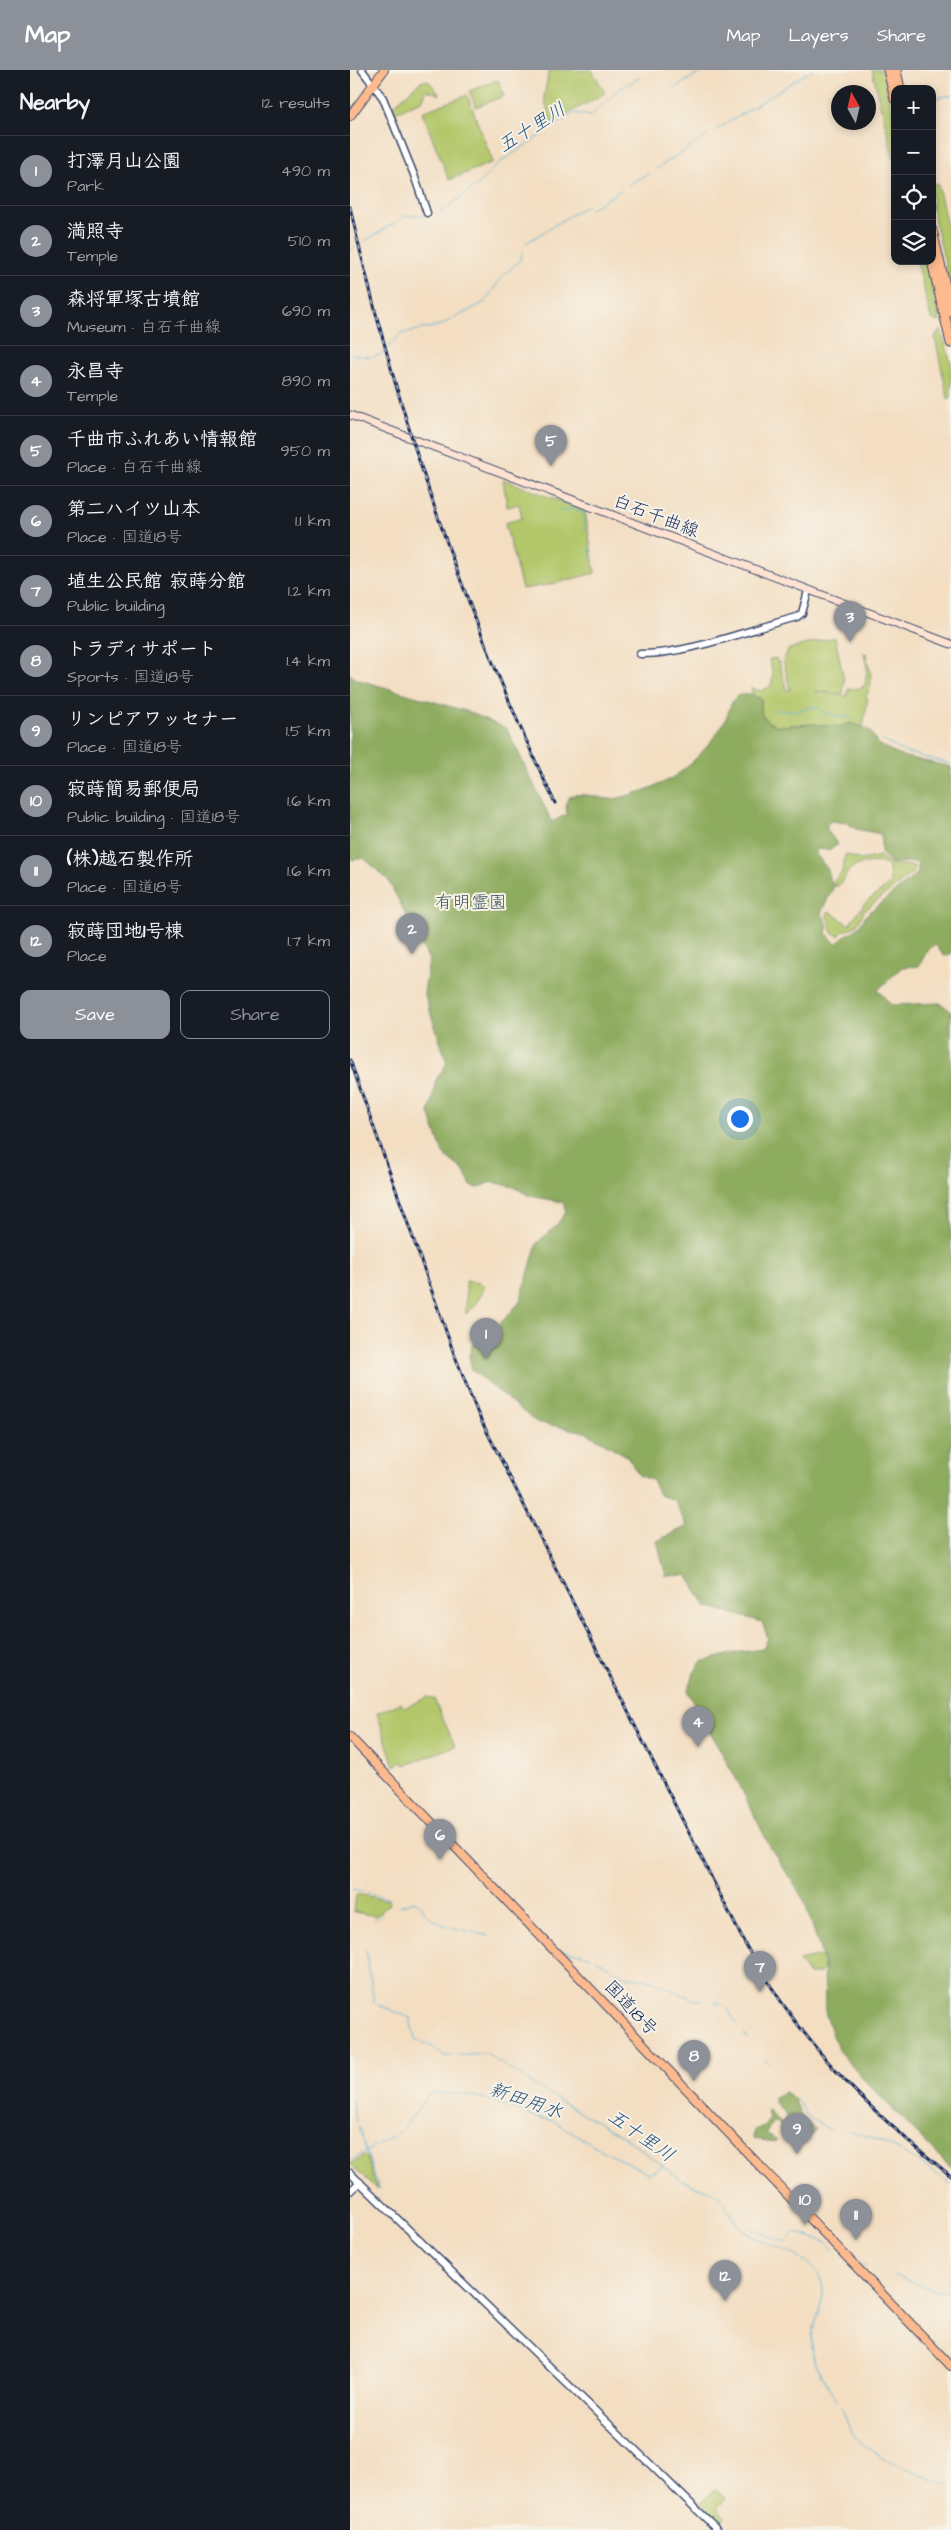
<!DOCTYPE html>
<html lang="en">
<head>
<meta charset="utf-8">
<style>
  body { margin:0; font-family:"Architects Daughter","Klee One",sans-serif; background:#20242c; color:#f1f3f6 }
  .controls { position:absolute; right:15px; top:15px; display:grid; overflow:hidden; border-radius:10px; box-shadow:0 2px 8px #0003 }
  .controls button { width:45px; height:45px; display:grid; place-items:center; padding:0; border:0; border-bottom:1px solid #363941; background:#171b24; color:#f1f3f6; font:25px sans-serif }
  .compass { position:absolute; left:481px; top:15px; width:45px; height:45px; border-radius:50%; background:#171b24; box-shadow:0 2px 8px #0003; rotate:352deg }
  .you { position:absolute; left:389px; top:1048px; width:18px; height:18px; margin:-12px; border:4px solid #fff; border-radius:50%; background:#1a73e8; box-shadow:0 0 0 8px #1a73e833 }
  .badge { display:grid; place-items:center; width:32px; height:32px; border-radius:50%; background:#8c9099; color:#fff; font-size:16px; font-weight:700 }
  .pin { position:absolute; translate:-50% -41px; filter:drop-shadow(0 1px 2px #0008) }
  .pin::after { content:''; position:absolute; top:26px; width:18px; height:15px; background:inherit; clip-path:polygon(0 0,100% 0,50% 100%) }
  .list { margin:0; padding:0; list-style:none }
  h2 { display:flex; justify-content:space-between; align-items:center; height:65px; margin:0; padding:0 20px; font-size:21px }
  h2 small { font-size:16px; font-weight:400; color:#9ea1a6 }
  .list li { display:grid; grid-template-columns:32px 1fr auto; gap:15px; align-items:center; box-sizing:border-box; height:70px; padding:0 20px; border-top:1px solid #363941 }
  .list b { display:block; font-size:19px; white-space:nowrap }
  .list p { margin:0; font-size:16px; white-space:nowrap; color:#9ea1a6 }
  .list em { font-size:16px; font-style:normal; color:#9ea1a6 }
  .actions { display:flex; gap:10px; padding:15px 20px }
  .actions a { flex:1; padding:11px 0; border:1px solid #8c9099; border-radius:10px; text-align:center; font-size:18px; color:#8c9099 }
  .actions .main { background:#8c9099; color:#fff }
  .icon { flex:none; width:28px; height:28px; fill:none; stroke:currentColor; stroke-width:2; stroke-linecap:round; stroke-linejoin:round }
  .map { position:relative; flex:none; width:601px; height:2460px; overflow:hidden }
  header { display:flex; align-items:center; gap:30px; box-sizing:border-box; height:70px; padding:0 25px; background:#8c9099; color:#fff }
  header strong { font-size:24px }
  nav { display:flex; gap:28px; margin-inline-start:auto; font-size:18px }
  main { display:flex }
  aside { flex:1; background:#171b24 }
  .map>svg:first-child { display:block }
</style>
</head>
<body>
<header>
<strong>Map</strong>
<nav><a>Map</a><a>Layers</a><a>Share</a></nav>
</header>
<main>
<aside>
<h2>Nearby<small>12 results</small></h2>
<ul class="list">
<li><span class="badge">1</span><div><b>打澤月山公園</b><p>Park</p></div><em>490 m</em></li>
<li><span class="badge">2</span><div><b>満照寺</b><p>Temple</p></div><em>510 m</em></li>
<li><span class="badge">3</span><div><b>森将軍塚古墳館</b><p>Museum · 白石千曲線</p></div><em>690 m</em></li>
<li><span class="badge">4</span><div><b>永昌寺</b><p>Temple</p></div><em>890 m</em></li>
<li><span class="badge">5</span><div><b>千曲市ふれあい情報館</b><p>Place · 白石千曲線</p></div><em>950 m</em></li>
<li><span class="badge">6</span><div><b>第二ハイツ山本</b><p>Place · 国道18号</p></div><em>1.1 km</em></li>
<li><span class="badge">7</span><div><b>埴生公民館 寂蒔分館</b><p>Public building</p></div><em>1.2 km</em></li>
<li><span class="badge">8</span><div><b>トラディサポート</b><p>Sports · 国道18号</p></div><em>1.4 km</em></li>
<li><span class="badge">9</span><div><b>リンピアワッセナー</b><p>Place · 国道18号</p></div><em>1.5 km</em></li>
<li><span class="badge">10</span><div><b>寂蒔簡易郵便局</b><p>Public building · 国道18号</p></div><em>1.6 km</em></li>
<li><span class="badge">11</span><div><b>(株)越石製作所</b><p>Place · 国道18号</p></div><em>1.6 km</em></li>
<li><span class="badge">12</span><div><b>寂蒔団地1号棟</b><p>Place</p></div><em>1.7 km</em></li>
</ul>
<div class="actions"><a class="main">Save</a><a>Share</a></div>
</aside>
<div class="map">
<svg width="601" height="2460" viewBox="0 0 601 2460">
  <rect width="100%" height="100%" fill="#f7f3e8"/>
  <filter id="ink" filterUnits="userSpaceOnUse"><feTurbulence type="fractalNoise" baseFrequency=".02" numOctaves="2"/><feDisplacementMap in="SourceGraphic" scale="10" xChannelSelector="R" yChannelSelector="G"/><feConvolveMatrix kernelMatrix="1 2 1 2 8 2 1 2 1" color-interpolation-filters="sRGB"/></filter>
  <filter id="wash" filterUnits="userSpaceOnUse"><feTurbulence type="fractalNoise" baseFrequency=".0096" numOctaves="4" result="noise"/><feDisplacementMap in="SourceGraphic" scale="20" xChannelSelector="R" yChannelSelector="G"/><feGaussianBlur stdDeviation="1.12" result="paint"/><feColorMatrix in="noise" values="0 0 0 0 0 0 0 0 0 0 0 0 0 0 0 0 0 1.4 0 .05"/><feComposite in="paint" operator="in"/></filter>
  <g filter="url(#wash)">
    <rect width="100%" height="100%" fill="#f3dec2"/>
    <g fill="#b3c76b" stroke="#677b64">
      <polygon points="199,0 242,0 255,23 201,53 194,27"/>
      <polygon points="522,0 533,0 545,54 545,95 532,41 534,38 531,39"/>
      <polygon points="78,10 90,25 77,20 72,31 45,42 43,36 70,12"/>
      <polygon points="148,10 154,26 126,37 119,21"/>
      <polygon points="117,25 143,92 99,110 72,42"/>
      <polygon points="582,112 588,115 601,175 601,218 582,139"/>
      <polygon points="567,191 577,191 590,250 589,252 581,249"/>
      <polygon points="591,260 601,293 601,328 598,329 585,268 587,263"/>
      <polygon points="153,409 235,441 245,503 198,515 172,519 155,453 172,448 169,434 157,437"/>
      <path d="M 485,567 L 494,610 L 493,624 L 464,621 L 497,626 L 498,619 L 510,618 L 515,615 L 517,599 L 514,583 L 516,583 C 519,597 526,615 515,627 L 518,628 L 513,657 L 500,653 L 490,657 L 464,654 L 428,656 L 418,652 L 411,644 L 411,629 L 404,627 L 401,618 L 411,621 L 421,616 L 423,605 L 419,589 L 426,588 L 427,592 L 429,592 L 437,621 L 440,620 L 433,590 L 439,579 Z"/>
      <path d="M 495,784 L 511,790 L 530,786 L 540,794 L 564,796 L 564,802 L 515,840 L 511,838 C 518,828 532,823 540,813 L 539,797 C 531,789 505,792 498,802 C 493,809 494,812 486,817 L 484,811 L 492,802 Z"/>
      <polygon points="510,839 514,842 506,856 492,862 489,866 482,863 480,852 476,846 479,841 499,855"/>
      <polygon points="116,1211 129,1213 135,1217 124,1237 116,1244"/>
      <polygon points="78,1627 84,1629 105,1676 56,1695 52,1692 44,1696 27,1643 51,1633 54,1638"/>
      <polygon points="6,1824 38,1830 40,1834 26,1846 4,1842"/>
      <polygon points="471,1886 474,1899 470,1903 459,1905 449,1891"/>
      <polygon points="16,2085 27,2119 0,2094"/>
      <polygon points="365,2419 376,2429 367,2438 375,2447 369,2453 350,2434"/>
    </g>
    <g fill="#8eac5f" stroke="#546e5e" fill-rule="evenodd">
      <path d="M 0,604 L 6,609 L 119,642 L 157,659 L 202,752 L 217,744 C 210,711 247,730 262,729 C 274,728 299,719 310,714 C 335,704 363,673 375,650 C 379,643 380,631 387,626 C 391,623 398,624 402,624 L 404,627 L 411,628 L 411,644 L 418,652 L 428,656 L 464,654 L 490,657 L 500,653 L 513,657 L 520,661 L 528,674 L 551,686 L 601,697 L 601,884 L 594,886 L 585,874 L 576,883 L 569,896 L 552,897 L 528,920 L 541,935 L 590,933 L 601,941 L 601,2098 L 514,2010 L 488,1980 L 475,1942 L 474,1892 L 454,1830 L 420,1777 L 388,1712 L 338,1622 L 342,1606 L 351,1592 L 384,1583 L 413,1579 L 418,1568 L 412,1552 L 356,1536 L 337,1505 L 316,1506 L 307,1471 L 337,1456 L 324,1430 L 309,1425 L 302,1410 L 290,1406 L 277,1386 L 235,1362 L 186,1352 L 122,1300 L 119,1285 L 122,1276 L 144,1260 L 170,1232 L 187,1173 L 206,1156 L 216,1142 L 213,1132 L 180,1126 L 164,1117 L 142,1112 L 128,1118 L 121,1116 L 113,1100 L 93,1084 L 79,1043 L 86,1010 L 97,993 L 74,923 L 79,890 L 38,810 L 14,788 L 3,790 L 0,785 ZM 481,751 L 497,753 L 506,759 L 531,764 L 531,783 L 541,793 L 564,792 L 568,794 L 568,803 L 517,844 L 507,859 L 493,867 L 486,874 L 476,863 L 478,855 L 471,843 L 484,816 L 478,805 L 478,800 L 466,784 L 467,779 L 478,780 L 488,775 L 477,760 L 477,754 Z"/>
      <polygon points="435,2022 444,2029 454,2052 466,2059 462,2065 448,2062 437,2056 431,2059 429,2053 423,2052 416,2063 427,2070 426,2072 403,2069 404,2060 414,2056 420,2049 417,2042 419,2041 432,2054 436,2051 436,2045 424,2032 424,2027"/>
    </g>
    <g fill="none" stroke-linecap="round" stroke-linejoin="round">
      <g stroke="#55b2d3" stroke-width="1">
        <polyline points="324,18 355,0"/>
        <polyline points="582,29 601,25"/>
        <polyline points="366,60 462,0"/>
        <polyline points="306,99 357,66"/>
        <polyline points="278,115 299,103"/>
        <polyline points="240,139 271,120"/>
        <polyline points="91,142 127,115 149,93 224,43 241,46 268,20 290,7"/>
        <polyline points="15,171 56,146 75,145"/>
        <polyline points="176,173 237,135"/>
        <polyline points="0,181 4,177"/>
        <polyline points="0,284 20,287 31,285 50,264 91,255 135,232 152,207 170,190 173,182"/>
        <polyline points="210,441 223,439 233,443 235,460"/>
        <polyline points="240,477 242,488"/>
        <polyline points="425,640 448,641 461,637 469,638 476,644 502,648"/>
        <polyline points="532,670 554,682 601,694"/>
        <polyline points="0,1818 40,1829"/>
        <path d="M 49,1836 L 64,1831 C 72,1835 75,1845 84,1850 C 101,1860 120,1860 138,1866"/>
        <polyline points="24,1851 31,1844"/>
        <path d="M 16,1880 L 24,1933 L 60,1948 L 65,1970 L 81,1976 L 95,1986 L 136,1984 L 205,2028 L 277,2069 L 333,2111 L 369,2125 L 388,2156 L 394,2161 C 416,2176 445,2179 464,2199 C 486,2222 460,2251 462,2276 C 463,2296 478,2315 488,2331"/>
        <polyline points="209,1880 242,1886"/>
        <polyline points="246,1889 274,1906 301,1910 345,1930 352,1930"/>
        <polyline points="364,1932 372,1935"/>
        <polyline points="377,1938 387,1954"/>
        <polyline points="394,1964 398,1969"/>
        <polyline points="416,1989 418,1993"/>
        <polyline points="446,2028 458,2047 480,2060"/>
        <polyline points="0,2030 7,2052"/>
        <polyline points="8,2056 29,2119"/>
        <path d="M 498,2061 C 535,2068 572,2092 601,2115"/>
        <polyline points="0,2091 45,2065 54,2058 78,2025 82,2023 109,2024 137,2029 181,2046 204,2051 255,2082 299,2103 312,2097"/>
        <polyline points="403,2160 436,2172 445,2162 476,2172 484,2180"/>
        <polyline points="491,2175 512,2195 517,2196"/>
        <polyline points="543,2205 587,2221 601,2222"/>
        <path d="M 491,2336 C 495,2345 498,2358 504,2365 C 525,2390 571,2405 601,2416"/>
      </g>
    </g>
  </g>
  <g filter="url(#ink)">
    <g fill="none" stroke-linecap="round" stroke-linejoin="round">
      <defs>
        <g id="tertiary">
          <polyline points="12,0 33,28 64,105 77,143"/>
          <path d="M 290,584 C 336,585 401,559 447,547 L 452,543 L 458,521"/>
          <polyline points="0,2103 368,2460"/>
          <polyline points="0,2121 10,2112"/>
        </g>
        <polyline id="secondary" points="0,345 601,574"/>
        <g id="trunk">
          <polyline points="0,46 34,0"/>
          <polyline points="0,1667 601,2296"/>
        </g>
        <g id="motorway">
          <polyline points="538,0 545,29"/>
          <polyline points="546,0 550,19"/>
          <polyline points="582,160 601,241"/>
          <polyline points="582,191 601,273"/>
        </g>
      </defs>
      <use href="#tertiary" stroke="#3b496d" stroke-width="9"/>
      <use href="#secondary" stroke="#3b496d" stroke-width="9"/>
      <use href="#trunk" stroke="#3b496d" stroke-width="10"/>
      <use href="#motorway" stroke="#3b496d" stroke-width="11"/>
      <use href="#tertiary" stroke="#fff" stroke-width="6"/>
      <use href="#secondary" stroke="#fee3d2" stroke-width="7"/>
      <use href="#trunk" stroke="#fcba8e" stroke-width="8"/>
      <use href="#motorway" stroke="#fcba8e" stroke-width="9"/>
      <defs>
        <g id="rail">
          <path d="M 0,137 C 46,343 114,542 205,733"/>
          <path d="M 0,990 L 103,1281 L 128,1344 L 395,1874 C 452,1974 512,2035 601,2106"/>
        </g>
      </defs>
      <use href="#rail" stroke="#1b2f5e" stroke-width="3"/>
      <use href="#rail" stroke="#f7f3e8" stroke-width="1" stroke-dasharray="4" stroke-linecap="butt"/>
    </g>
  </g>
  <g text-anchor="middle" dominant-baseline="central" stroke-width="4" stroke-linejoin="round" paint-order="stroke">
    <g font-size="18" fill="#1b2f5e" stroke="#f7f3e8">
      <text transform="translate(306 446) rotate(21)">白石千曲線</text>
      <text transform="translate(281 1938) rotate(47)">国道18号</text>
    </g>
    <g font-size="18" fill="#415561" stroke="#f7f3e8">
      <text x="121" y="832">有明霊園</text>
    </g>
    <g font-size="19" font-style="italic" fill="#2c5681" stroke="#f7f3e8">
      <text transform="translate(182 58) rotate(-32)">五十里川</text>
      <text transform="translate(176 2031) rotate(19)">新田用水</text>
      <text transform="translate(291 2066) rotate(35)">五十里川</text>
    </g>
  </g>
</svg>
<div class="controls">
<button>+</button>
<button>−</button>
<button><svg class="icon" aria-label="locate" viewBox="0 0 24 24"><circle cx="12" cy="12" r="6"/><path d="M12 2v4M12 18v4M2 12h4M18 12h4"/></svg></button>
<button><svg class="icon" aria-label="layers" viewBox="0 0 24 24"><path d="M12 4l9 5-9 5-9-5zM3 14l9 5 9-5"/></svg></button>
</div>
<svg class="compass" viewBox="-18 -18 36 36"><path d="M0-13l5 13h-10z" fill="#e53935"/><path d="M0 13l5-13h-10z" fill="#9ea1a6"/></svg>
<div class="you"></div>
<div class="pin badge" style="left:136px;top:1289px">1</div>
<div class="pin badge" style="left:62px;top:884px">2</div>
<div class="pin badge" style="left:500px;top:572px">3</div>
<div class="pin badge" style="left:348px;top:1677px">4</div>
<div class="pin badge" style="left:201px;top:396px">5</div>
<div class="pin badge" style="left:90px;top:1790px">6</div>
<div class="pin badge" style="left:410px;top:1922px">7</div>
<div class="pin badge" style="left:344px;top:2011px">8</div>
<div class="pin badge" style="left:447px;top:2084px">9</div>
<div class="pin badge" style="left:455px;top:2155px">10</div>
<div class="pin badge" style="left:506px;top:2170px">11</div>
<div class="pin badge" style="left:375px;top:2231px">12</div>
</div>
</main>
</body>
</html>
